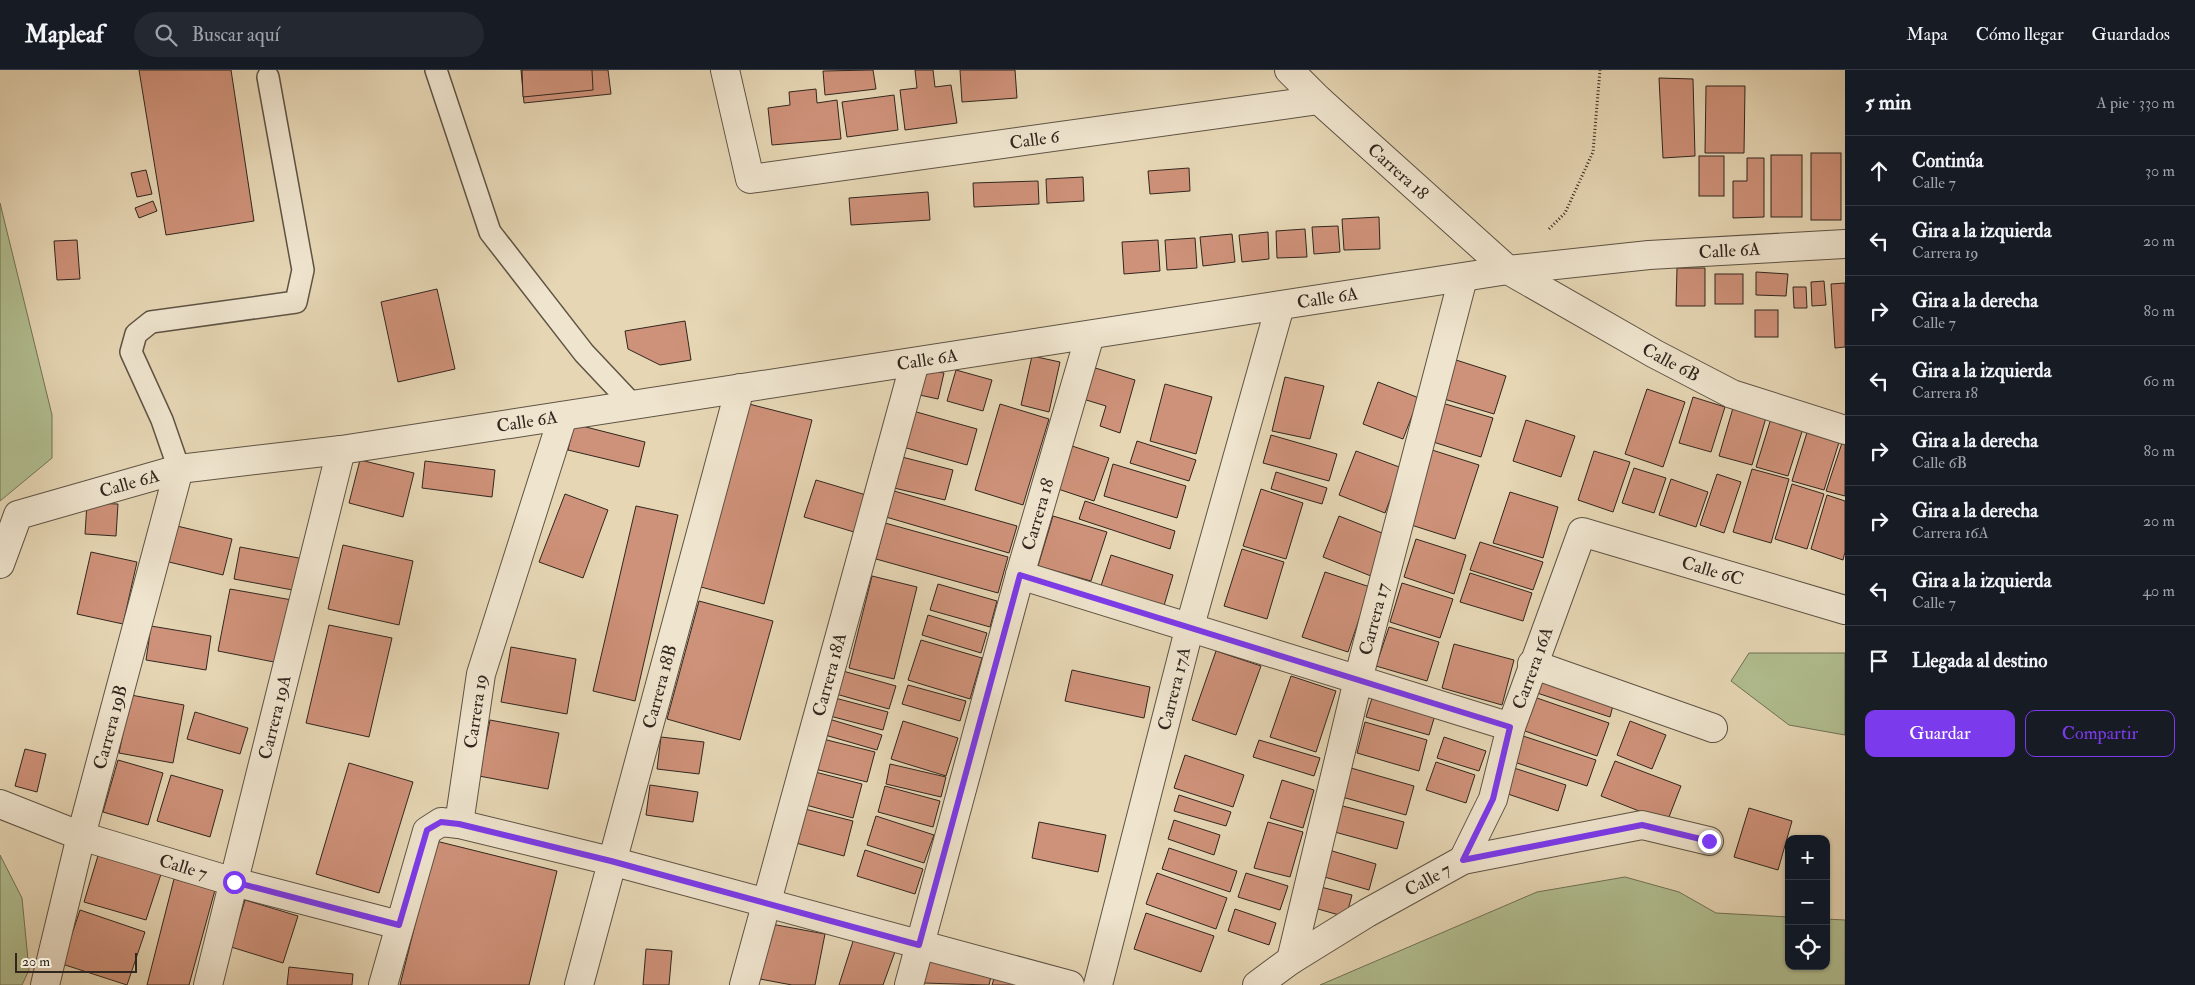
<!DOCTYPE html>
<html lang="es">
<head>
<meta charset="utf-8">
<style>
  body { margin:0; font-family:"IM FELL Double Pica",serif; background:#242831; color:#f1f3f6 }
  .controls { position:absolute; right:15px; bottom:15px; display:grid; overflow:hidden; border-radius:10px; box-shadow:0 1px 4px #0004 }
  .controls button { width:45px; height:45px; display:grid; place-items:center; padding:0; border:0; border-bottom:1px solid #363941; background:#171b24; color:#f1f3f6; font:25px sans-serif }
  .scale { position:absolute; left:15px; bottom:12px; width:122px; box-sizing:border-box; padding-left:5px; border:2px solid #31271e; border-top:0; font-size:14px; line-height:18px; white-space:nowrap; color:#31271e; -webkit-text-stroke:4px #efe4ce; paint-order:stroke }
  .stop { position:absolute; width:15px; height:15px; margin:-11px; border:4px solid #7c3aed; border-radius:50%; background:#fff }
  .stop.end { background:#7c3aed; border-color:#fff; box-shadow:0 1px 5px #0008 }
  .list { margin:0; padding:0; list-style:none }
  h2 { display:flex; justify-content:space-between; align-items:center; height:65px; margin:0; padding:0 20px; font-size:21px }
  h2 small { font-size:16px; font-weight:400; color:#9ea1a6 }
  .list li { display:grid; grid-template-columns:32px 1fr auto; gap:15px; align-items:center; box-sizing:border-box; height:70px; padding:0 20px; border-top:1px solid #363941 }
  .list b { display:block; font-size:19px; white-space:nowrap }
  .list p { margin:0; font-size:16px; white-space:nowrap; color:#9ea1a6 }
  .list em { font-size:16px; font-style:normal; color:#9ea1a6 }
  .actions { display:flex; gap:10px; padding:15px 20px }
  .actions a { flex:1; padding:11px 0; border:1px solid #7c3aed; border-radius:10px; text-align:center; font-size:18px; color:#7c3aed }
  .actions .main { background:#7c3aed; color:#fff }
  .icon { flex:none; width:28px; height:28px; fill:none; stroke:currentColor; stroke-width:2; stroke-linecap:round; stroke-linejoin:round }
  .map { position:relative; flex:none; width:1845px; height:915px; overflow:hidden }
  header { display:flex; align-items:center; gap:30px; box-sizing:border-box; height:70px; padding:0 25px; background:#171b24; border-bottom:1px solid #363941 }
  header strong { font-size:24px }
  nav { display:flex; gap:28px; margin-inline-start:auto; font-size:18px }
  .search { width:350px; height:45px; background:#242831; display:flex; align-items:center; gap:12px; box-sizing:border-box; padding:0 18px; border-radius:28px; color:#9ea1a6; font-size:19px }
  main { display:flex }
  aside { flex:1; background:#171b24 }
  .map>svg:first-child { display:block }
</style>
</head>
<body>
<header>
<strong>Mapleaf</strong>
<div class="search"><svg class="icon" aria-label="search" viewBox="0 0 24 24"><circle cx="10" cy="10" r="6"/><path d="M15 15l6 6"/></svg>Buscar aquí</div>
<nav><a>Mapa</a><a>Cómo llegar</a><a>Guardados</a></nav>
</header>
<main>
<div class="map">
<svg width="1845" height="915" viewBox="0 0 1845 915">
  <rect width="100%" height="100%" fill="#e6d6b4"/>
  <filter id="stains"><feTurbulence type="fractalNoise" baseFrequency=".004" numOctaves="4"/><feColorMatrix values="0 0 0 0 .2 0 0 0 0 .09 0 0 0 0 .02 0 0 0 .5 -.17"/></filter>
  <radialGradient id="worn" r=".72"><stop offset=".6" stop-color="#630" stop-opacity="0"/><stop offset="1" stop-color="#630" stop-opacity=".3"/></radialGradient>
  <g fill="#b1be90" stroke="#717257">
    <polygon points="0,133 52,345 52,388 0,431"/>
    <polygon points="1749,583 1845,583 1845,665 1789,655 1731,611"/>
    <polygon points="0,785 22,828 29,900 22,915 0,915"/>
    <polygon points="1625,807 1679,822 1716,843 1789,847 1789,896 1826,896 1826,849 1845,850 1845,915 1320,915 1537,822"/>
  </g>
  <g fill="#ce9179" stroke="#31271e">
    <polygon points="139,0 231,0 254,151 166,165"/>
    <polygon points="521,0 608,0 611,24 524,33"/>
    <polygon points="522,0 592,0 593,20 523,27"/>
    <polygon points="873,0 876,19 825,25 823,1"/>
    <polygon points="915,0 933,0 935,17 951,15 957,53 905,60 900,20 917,18"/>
    <polygon points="960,0 1015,0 1017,28 962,32"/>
    <polygon points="1659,8 1693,9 1695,86 1663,88"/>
    <polygon points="1706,16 1745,16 1744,83 1705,83"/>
    <polygon points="816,19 817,33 837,30 841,69 772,75 768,38 790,35 789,22"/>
    <polygon points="894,25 898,60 847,67 842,32"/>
    <rect x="1811" y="83" width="30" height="67"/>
    <rect x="1771" y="85" width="31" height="62"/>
    <rect x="1699" y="86" width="25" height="40"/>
    <polygon points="1747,88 1764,88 1764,147 1733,148 1733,111 1747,111"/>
    <polygon points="1189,98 1190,121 1150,124 1148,101"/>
    <polygon points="146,100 152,124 137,127 131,103"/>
    <polygon points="1083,107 1084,131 1047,133 1046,109"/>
    <polygon points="1038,111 1039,134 974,137 973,113"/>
    <polygon points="928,122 930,150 851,155 849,128"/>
    <polygon points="153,131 157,141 139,148 135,138"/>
    <polygon points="1379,147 1380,179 1344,180 1342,149"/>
    <polygon points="1338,156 1340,182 1314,184 1312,157"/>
    <polygon points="1305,159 1307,187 1277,188 1276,161"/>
    <polygon points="1268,162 1269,189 1242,192 1239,165"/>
    <polygon points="1232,164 1235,192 1203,196 1200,167"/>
    <polygon points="1195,168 1197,198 1167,200 1165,170"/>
    <polygon points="77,170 80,209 57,210 54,171"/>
    <polygon points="1158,170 1160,201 1124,204 1122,172"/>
    <polygon points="1677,198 1705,198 1705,236 1676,236"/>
    <polygon points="1756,202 1788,204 1786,226 1756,225"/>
    <rect x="1715" y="204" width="28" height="30"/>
    <polygon points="1824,211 1826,235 1812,236 1811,212"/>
    <polygon points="1845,213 1845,277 1835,278 1831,214"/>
    <polygon points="1793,217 1806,217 1807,238 1794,238"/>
    <polygon points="437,219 455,299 398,312 381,232"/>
    <rect x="1755" y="240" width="23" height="27"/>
    <polygon points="685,251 691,290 660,295 628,279 625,261"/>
    <polygon points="1032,286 1060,292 1049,342 1021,335"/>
    <polygon points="1456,290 1506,306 1494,344 1444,329"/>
    <polygon points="1092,297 1135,310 1120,363 1100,356 1106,336 1083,329"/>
    <polygon points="921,299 944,303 938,329 915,324"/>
    <polygon points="956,300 992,310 983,341 947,331"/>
    <polygon points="1285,307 1324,316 1310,369 1272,361"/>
    <polygon points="1378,312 1419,328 1403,369 1363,354"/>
    <polygon points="1165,314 1212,327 1196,384 1150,371"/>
    <polygon points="1647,319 1685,332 1663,397 1625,384"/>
    <polygon points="1693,327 1725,337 1711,382 1679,373"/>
    <polygon points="1735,331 1768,341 1752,395 1719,386"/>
    <polygon points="1442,333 1493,348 1481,387 1430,371"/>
    <polygon points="749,334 812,350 764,534 701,517"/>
    <polygon points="1000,334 1049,349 1023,435 975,420"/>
    <polygon points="913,341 977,359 967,395 903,377"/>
    <polygon points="1773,342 1805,352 1788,406 1756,397"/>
    <polygon points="1526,350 1575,366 1561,407 1513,391"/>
    <polygon points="574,354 645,372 639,397 568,380"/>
    <polygon points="1809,356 1841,366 1824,420 1792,411"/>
    <polygon points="1271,365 1337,384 1329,411 1263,393"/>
    <polygon points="1844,367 1845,367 1845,426 1826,421"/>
    <polygon points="1137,371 1196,390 1189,411 1130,393"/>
    <polygon points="1072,376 1109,388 1094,431 1058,419"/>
    <polygon points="1429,379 1479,395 1455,469 1405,453"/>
    <polygon points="1356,381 1402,398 1385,443 1339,425"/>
    <polygon points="1594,381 1630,392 1613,442 1578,430"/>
    <polygon points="902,387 953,400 945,430 894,418"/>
    <polygon points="360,390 414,403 403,447 349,433"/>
    <polygon points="425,391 495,400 492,427 422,418"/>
    <polygon points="1113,394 1186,416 1177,448 1104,426"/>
    <polygon points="1634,398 1666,408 1654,443 1622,433"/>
    <polygon points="1752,399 1789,409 1771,473 1733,462"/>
    <polygon points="1276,402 1327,418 1322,434 1271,419"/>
    <polygon points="1717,404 1741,412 1724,463 1700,455"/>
    <polygon points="1671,409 1708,422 1696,457 1659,445"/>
    <polygon points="816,410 866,425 854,462 804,447"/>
    <polygon points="1792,414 1824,424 1807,479 1775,469"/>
    <polygon points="1261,419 1303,433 1286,489 1243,476"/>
    <polygon points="894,421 1017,456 1009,483 886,447"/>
    <polygon points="1510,422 1558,437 1543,488 1493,473"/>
    <polygon points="565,424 608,440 583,508 539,492"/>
    <polygon points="1827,425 1845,431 1845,482 1843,490 1811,479"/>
    <polygon points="1085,431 1175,461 1170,479 1079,449"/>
    <polygon points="87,433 118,434 116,466 85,464"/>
    <polygon points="636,436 678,445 635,631 593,621"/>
    <polygon points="1053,446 1107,462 1091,511 1038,496"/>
    <polygon points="1339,446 1387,465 1371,506 1323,487"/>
    <polygon points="885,453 1008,487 998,523 876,489"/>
    <polygon points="177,456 232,469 223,505 169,492"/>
    <polygon points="1416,469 1466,485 1454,524 1404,507"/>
    <polygon points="1480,472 1543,492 1533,520 1470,500"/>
    <polygon points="343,475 413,491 399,555 328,539"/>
    <polygon points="240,477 304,489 298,521 234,509"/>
    <polygon points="1242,479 1284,492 1267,549 1224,536"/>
    <polygon points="91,482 137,492 123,554 77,544"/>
    <polygon points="1111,485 1173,505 1163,539 1100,519"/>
    <polygon points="1325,502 1370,517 1348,582 1302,567"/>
    <polygon points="1470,503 1532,523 1523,551 1460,532"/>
    <polygon points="872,506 917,517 894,609 849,598"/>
    <polygon points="1402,513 1453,529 1440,568 1390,552"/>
    <polygon points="938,514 997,531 990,557 930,540"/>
    <polygon points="230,519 292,530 279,593 218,581"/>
    <polygon points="699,531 773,551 740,670 667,649"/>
    <polygon points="928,545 987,563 981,583 922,565"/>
    <polygon points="329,555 392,568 369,667 306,653"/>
    <polygon points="151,556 211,566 206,600 146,590"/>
    <polygon points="1389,557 1439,572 1427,611 1376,596"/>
    <polygon points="921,570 982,588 970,629 908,610"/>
    <polygon points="1454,574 1514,590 1502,635 1442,618"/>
    <polygon points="511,577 576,589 567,644 501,632"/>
    <polygon points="1216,581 1261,596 1236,665 1192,650"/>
    <polygon points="1072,600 1150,617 1144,648 1065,631"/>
    <polygon points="843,601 896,616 889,639 836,624"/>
    <polygon points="1543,604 1616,624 1610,647 1534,622"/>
    <polygon points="1291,606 1336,621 1316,682 1270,667"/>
    <polygon points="908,615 966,631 960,651 902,634"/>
    <polygon points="131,625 184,635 173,693 119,683"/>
    <polygon points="1373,625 1436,642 1429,665 1366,647"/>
    <polygon points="1534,627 1609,653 1597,686 1522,660"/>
    <polygon points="835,628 888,642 883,660 830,646"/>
    <polygon points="195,642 248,658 240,684 187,669"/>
    <polygon points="829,649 882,665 877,680 825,665"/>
    <polygon points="490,650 559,663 548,719 479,706"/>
    <polygon points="903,651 958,668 946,706 891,689"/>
    <polygon points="1630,651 1666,665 1652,699 1617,685"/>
    <polygon points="1365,652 1427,670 1419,701 1357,683"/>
    <polygon points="1520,665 1596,690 1587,716 1511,691"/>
    <polygon points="661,667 704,672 699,704 657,699"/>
    <polygon points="1444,667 1486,681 1479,701 1437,688"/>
    <polygon points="823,669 875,682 867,712 815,699"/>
    <polygon points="1259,670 1320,688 1314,706 1253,687"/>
    <polygon points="25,679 46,684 37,722 15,716"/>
    <polygon points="1185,685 1244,705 1233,737 1174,718"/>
    <polygon points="118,690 163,703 148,755 103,742"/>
    <polygon points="1615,691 1681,716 1667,752 1601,726"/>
    <polygon points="1436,692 1475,705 1466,733 1426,720"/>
    <polygon points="349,693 413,712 379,823 316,804"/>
    <polygon points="890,694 946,707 941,727 886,714"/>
    <polygon points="1511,697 1566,715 1558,741 1502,722"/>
    <polygon points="1351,698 1414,716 1406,745 1342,727"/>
    <polygon points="815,702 862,714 853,748 806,735"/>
    <polygon points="171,705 223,720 210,767 157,751"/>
    <polygon points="1282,710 1314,720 1303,758 1270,748"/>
    <polygon points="650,715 698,722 693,752 646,745"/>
    <polygon points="885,716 940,731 933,757 878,742"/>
    <polygon points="1179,725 1231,742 1226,756 1174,741"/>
    <polygon points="1339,735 1404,752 1397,779 1331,761"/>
    <polygon points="1749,738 1792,751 1778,800 1734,787"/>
    <polygon points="805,739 853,751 844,786 796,773"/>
    <polygon points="876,746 934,765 924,793 867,775"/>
    <polygon points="1174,750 1220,765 1214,785 1168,769"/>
    <polygon points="1039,752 1106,765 1098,802 1032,788"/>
    <polygon points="1268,752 1303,762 1290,807 1254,798"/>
    <polygon points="436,771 557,801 529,915 400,915"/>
    <polygon points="1169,778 1237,801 1230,822 1162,799"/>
    <polygon points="100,779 163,798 146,850 84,832"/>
    <polygon points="865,780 923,799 915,824 857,806"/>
    <polygon points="1329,780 1376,794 1369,820 1321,806"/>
    <polygon points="1157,803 1227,828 1216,859 1146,834"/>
    <polygon points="1246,803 1288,816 1280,840 1238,827"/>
    <polygon points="174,809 215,820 189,915 147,915"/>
    <polygon points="1317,816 1352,825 1346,847 1311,837"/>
    <polygon points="245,830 298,846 283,893 231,877"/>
    <polygon points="1235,839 1276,853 1269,875 1228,861"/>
    <polygon points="80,840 145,862 127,915 62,894"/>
    <polygon points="1146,843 1214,866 1201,902 1134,879"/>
    <polygon points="771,854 825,864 815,915 792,915 760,909"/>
    <polygon points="855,865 896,879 883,915 839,915"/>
    <polygon points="646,879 672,881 669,915 643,915"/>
    <polygon points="932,885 992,902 989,915 923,913"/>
    <polygon points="289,897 353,904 352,915 287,915"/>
    <polygon points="996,902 1042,915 992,915"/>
  </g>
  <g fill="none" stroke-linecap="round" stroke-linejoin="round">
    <defs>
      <g id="service">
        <polyline points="436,0 490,162 584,283 633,335"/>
        <polyline points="179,399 162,350 131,282 136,264 151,252 296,232 303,200 268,7"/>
      </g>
      <g id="minor">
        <path id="s1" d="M 725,0 L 750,109 L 1319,30"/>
        <path id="s2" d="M 1289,0 L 1319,30 L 1508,200 L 1655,284 L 1732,324 L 1845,360"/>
        <path id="s3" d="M 0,494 L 18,445 L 179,399 L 341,380 L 1508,200 L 1649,185 L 1845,174"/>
        <polyline points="1020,505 1511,657"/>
        <polyline points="1532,594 1713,658"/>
        <path id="s4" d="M 0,734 L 81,766 L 234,812 L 399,855"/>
        <path id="s5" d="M 459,754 L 481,604 L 563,346"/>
        <path id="s6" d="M 1463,790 L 1493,729 L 1511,657 L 1582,462 L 1845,540"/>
        <path id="s7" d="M 1291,890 L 1358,610 L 1463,208"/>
        <path id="s8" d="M 45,915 L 81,766 L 179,399"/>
        <path id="s9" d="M 208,915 L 341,380"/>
        <polyline points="383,915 427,761 441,752 459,754 611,791 1070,915"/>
        <path id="s10" d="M 579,915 L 740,318"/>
        <path id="s11" d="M 744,915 L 915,292"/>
        <path id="s12" d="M 909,915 L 1020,505 L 1090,265"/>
        <path id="s13" d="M 1098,915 L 1190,556 L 1280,236"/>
        <path id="s14" d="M 1257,915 L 1291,890 L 1367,843 L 1463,790 L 1642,755 L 1709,771"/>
      </g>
    </defs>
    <use href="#service" stroke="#5e5344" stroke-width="24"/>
    <use href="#minor" stroke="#5e5344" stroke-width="30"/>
    <polyline stroke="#31271e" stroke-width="3" stroke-dasharray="1 2.5" stroke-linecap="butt" points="1549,159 1565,143 1593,82 1600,0"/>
    <use href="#service" stroke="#efe4ce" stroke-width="21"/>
    <use href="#minor" stroke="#efe4ce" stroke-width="28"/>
  </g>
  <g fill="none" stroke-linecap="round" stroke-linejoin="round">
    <polyline stroke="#7c3aed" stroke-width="6" points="234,812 399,855 427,760 441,752 459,754 611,791 919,875 1020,505 1510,657 1493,729 1463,790 1642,755 1709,771"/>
  </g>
  <g text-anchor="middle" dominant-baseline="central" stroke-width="5" stroke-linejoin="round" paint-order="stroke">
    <g font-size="18" fill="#31271e" stroke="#efe4ce">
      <text stroke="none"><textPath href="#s1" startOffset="399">Calle 6</textPath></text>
      <text stroke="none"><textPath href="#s2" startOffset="149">Carrera 18</textPath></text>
      <text stroke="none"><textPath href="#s3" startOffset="1786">Calle 6A</textPath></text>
      <text stroke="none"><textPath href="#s3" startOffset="1381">Calle 6A</textPath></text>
      <text stroke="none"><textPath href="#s3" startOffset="976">Calle 6A</textPath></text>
      <text stroke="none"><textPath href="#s2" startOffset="484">Calle 6B</textPath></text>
      <text stroke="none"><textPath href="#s3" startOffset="571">Calle 6A</textPath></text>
      <text stroke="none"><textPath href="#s3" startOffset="168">Calle 6A</textPath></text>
      <text stroke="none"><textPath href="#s12" startOffset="488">Carrera 18</textPath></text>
      <text stroke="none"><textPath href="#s6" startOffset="486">Calle 6C</textPath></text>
      <text stroke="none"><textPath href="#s7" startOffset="351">Carrera 17</textPath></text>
      <text stroke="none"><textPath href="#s6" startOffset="205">Carrera 16A</textPath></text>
      <text stroke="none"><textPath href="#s11" startOffset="322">Carrera 18A</textPath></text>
      <text stroke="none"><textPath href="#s10" startOffset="309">Carrera 18B</textPath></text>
      <text stroke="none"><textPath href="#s13" startOffset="306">Carrera 17A</textPath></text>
      <text stroke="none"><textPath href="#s5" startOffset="114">Carrera 19</textPath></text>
      <text stroke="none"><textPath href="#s9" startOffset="276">Carrera 19A</textPath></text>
      <text stroke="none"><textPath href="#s8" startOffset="266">Carrera 19B</textPath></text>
      <text stroke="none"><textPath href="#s4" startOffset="194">Calle 7</textPath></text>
      <text stroke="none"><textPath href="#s14" startOffset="201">Calle 7</textPath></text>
    </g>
  </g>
  <rect width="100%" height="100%" filter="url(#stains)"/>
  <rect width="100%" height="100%" fill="url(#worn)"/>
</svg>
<div class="controls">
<button>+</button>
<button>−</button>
<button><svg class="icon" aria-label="locate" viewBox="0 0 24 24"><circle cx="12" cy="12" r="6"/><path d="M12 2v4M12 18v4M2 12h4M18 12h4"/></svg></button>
</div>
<div class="scale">20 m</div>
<div class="stop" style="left:234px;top:812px"></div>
<div class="stop end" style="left:1709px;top:771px"></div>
</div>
<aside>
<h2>5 min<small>A pie · 330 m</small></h2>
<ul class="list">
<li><svg class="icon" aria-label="ahead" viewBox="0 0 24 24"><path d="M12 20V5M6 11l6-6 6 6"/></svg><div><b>Continúa</b><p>Calle 7</p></div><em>30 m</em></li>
<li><svg class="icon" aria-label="left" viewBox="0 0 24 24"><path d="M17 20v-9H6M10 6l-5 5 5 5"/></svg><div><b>Gira a la izquierda</b><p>Carrera 19</p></div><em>20 m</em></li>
<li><svg class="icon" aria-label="right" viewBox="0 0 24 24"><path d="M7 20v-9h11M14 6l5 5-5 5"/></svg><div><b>Gira a la derecha</b><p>Calle 7</p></div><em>80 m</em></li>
<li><svg class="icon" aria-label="left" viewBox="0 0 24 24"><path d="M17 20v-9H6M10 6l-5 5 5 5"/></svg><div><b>Gira a la izquierda</b><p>Carrera 18</p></div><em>60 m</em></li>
<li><svg class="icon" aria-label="right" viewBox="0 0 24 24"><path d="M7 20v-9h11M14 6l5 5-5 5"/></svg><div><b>Gira a la derecha</b><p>Calle 6B</p></div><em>80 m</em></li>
<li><svg class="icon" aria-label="right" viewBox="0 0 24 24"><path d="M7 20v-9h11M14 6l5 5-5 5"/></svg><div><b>Gira a la derecha</b><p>Carrera 16A</p></div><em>20 m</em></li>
<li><svg class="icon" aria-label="left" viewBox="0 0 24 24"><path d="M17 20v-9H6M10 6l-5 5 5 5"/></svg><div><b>Gira a la izquierda</b><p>Calle 7</p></div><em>40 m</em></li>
<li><svg class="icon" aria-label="arrive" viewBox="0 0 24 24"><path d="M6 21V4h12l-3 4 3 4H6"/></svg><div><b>Llegada al destino</b></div></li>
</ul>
<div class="actions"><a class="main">Guardar</a><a>Compartir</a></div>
</aside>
</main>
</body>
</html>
